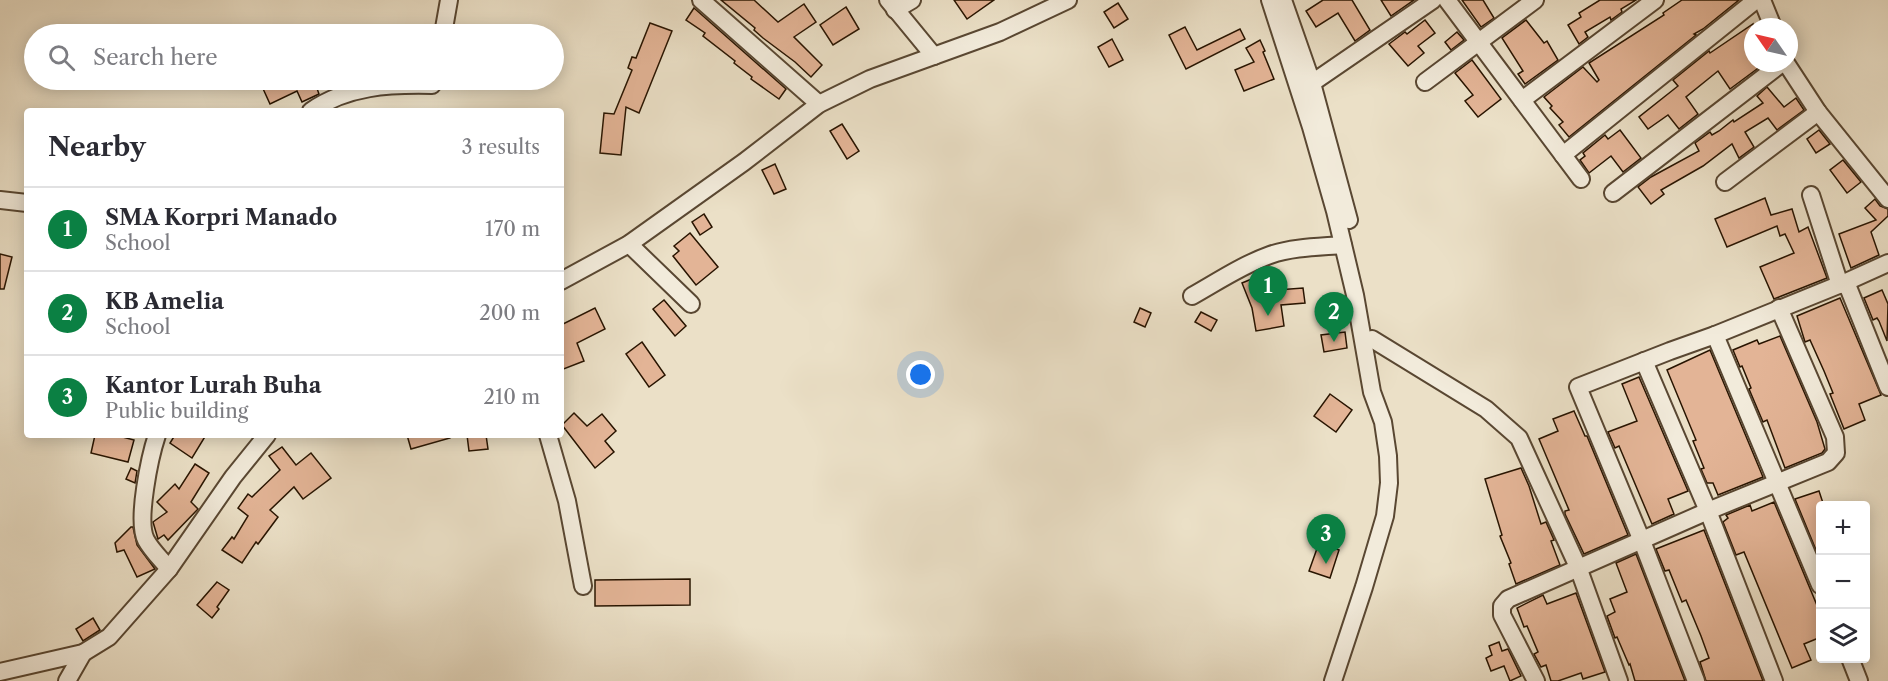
<!DOCTYPE html>
<html lang="en">
<head>
<meta charset="utf-8">
<style>
  body { margin:0; font-family:"Libre Caslon Text",serif; background:#f2f2f3; color:#2b2b33 }
  .controls { position:absolute; right:18px; bottom:18px; display:grid; overflow:hidden; border-radius:6px; box-shadow:0 3px 15px #0003 }
  .controls button { width:54px; height:54px; display:grid; place-items:center; padding:0; border:0; border-bottom:2px solid #e1e1e2; background:#fff; color:#2b2b33; font:30px sans-serif }
  .compass { position:absolute; left:1744px; top:18px; width:54px; height:54px; border-radius:50%; background:#fff; box-shadow:0 3px 15px #0003; rotate:304deg }
  .you { position:absolute; left:921px; top:375px; width:21px; height:21px; margin:-15px; border:4px solid #fff; border-radius:50%; background:#1a73e8; box-shadow:0 0 0 9px #1a73e833 }
  .badge { display:grid; place-items:center; width:39px; height:39px; border-radius:50%; background:#0b8043; color:#fff; font-size:20px; font-weight:700 }
  .pin { position:absolute; translate:-50% -50px; filter:drop-shadow(0 2px 3px #0008) }
  .pin::after { content:''; position:absolute; top:32px; width:21px; height:18px; background:inherit; clip-path:polygon(0 0,100% 0,50% 100%) }
  .list { margin:0; padding:0; list-style:none }
  h2 { display:flex; justify-content:space-between; align-items:center; height:78px; margin:0; padding:0 24px; font-size:26px }
  h2 small { font-size:20px; font-weight:400; color:#7c7c81 }
  .list li { display:grid; grid-template-columns:39px 1fr auto; gap:18px; align-items:center; box-sizing:border-box; height:84px; padding:0 24px; border-top:2px solid #e1e1e2 }
  .list b { display:block; font-size:22px; white-space:nowrap }
  .list p { margin:0; font-size:20px; white-space:nowrap; color:#7c7c81 }
  .list em { font-size:20px; font-style:normal; color:#7c7c81 }
  .icon { flex:none; width:33px; height:33px; fill:none; stroke:currentColor; stroke-width:2; stroke-linecap:round; stroke-linejoin:round }
  .map { position:relative; flex:none; width:1888px; height:681px; overflow:hidden }
  .search { position:absolute; background:#fff; box-shadow:0 3px 15px #0003; left:24px; top:24px; width:540px; height:66px; display:flex; align-items:center; gap:15px; box-sizing:border-box; padding:0 21px; border-radius:33px; color:#7c7c81; font-size:22px }
  .panel { position:absolute; background:#fff; box-shadow:0 3px 15px #0003; left:24px; top:108px; width:540px; height:330px; border-radius:6px }
  .map>svg:first-child { display:block }
</style>
</head>
<body>
<div class="map">
<svg width="1888" height="681" viewBox="0 0 1888 681">
  <rect width="100%" height="100%" fill="#ebe0c7"/>
  <filter id="stains"><feTurbulence type="fractalNoise" baseFrequency=".00333" numOctaves="4"/><feColorMatrix values="0 0 0 0 .2 0 0 0 0 .09 0 0 0 0 .02 0 0 0 .5 -.17"/></filter>
  <radialGradient id="worn" r=".72"><stop offset=".6" stop-color="#630" stop-opacity="0"/><stop offset="1" stop-color="#630" stop-opacity=".3"/></radialGradient>
  <g fill="#e3b496" stroke="#281400" stroke-width="1.5">
    <polygon points="721,0 754,0 778,22 804,4 816,22 794,37 822,65 811,77 795,62 763,38 754,30 755,28"/>
    <polygon points="954,0 994,0 967,19"/>
    <polygon points="1323,0 1352,0 1370,30 1355,41 1338,13 1316,27 1306,11"/>
    <polygon points="1381,0 1414,0 1391,16"/>
    <polygon points="1462,0 1483,0 1494,18 1481,27"/>
    <polygon points="1600,0 1636,0 1621,9 1622,12 1611,20 1610,17 1585,32 1588,37 1579,44 1568,25 1581,17 1579,13"/>
    <polygon points="1682,0 1739,0 1703,29 1694,34 1696,35 1569,137 1559,125 1563,122 1550,108 1552,106 1544,97 1583,67 1597,82 1599,80 1589,63 1664,15 1663,13"/>
    <polygon points="1118,3 1128,19 1114,28 1104,12"/>
    <polygon points="846,7 859,29 833,45 820,25"/>
    <polygon points="694,8 786,89 779,99 751,79 752,77 734,63 735,61 703,36 705,33 686,20"/>
    <polygon points="1425,20 1435,33 1418,46 1424,53 1408,66 1389,44 1405,32 1407,34"/>
    <polygon points="1526,20 1544,43 1547,41 1558,60 1525,84 1518,74 1523,71 1502,38"/>
    <polygon points="650,23 672,31 639,113 626,107 621,155 600,153 604,113 614,114 632,70 628,68 632,57 636,58"/>
    <polygon points="1753,24 1753,63 1765,63 1730,89 1718,71 1686,97 1698,114 1679,129 1668,115 1648,129 1639,117 1678,86 1673,80 1709,51 1710,53"/>
    <polygon points="1185,27 1197,50 1240,29 1245,39 1186,69 1169,35"/>
    <polygon points="1457,32 1464,40 1451,50 1445,42"/>
    <polygon points="1112,39 1123,60 1109,67 1098,47"/>
    <polygon points="1260,40 1265,51 1263,52 1274,79 1244,91 1235,70 1254,62 1246,48"/>
    <polygon points="1472,60 1501,99 1478,117 1465,101 1473,95 1455,73"/>
    <polygon points="266,80 273,80 277,89 293,82 292,80 314,80 319,94 302,102 297,91 270,104 260,82"/>
    <polygon points="1767,87 1784,107 1796,98 1804,110 1777,130 1768,118 1745,132 1754,147 1739,158 1732,144 1703,166 1661,190 1664,194 1651,204 1638,187 1651,177 1699,151 1695,143 1710,132 1712,135 1719,131 1733,120 1734,122 1763,103 1757,96"/>
    <polygon points="842,124 859,151 847,159 830,131"/>
    <polygon points="1620,130 1641,158 1623,172 1611,156 1589,173 1580,160 1585,156 1583,153 1605,135 1608,139"/>
    <polygon points="1819,130 1830,144 1816,153 1807,139"/>
    <polygon points="1843,160 1861,182 1847,193 1830,170"/>
    <polygon points="775,164 786,189 774,194 762,170"/>
    <polygon points="1765,198 1771,215 1792,209 1799,232 1808,227 1827,278 1774,299 1760,267 1794,253 1785,234 1780,236 1777,226 1727,247 1715,219"/>
    <polygon points="1875,199 1880,206 1888,209 1888,216 1871,232 1879,255 1851,268 1839,234 1876,220 1865,208"/>
    <polygon points="704,214 712,227 700,235 692,222"/>
    <polygon points="690,233 718,267 696,285 673,256 679,251 674,246"/>
    <polygon points="0,254 12,257 4,289 0,289"/>
    <polygon points="1259,276 1265,291 1303,288 1305,303 1281,305 1284,326 1256,331 1252,308 1242,283"/>
    <polygon points="1882,290 1888,304 1887,341 1879,321 1877,318 1873,320 1864,298"/>
    <polygon points="1840,298 1881,395 1859,404 1865,420 1844,429 1830,394 1833,393 1824,371 1810,340 1805,342 1797,316"/>
    <polygon points="664,300 686,326 675,336 653,309"/>
    <polygon points="595,308 605,329 577,343 584,361 561,370 561,325"/>
    <polygon points="1140,308 1151,313 1145,327 1134,322"/>
    <polygon points="1201,312 1217,320 1211,331 1195,322"/>
    <polygon points="1345,332 1347,348 1324,352 1321,335"/>
    <polygon points="1780,336 1817,422 1825,449 1822,453 1785,468 1767,420 1763,422 1749,389 1751,388 1742,366 1740,367 1733,350 1757,340 1759,344"/>
    <polygon points="642,342 665,375 649,387 626,354"/>
    <polygon points="1710,350 1763,477 1718,495 1713,483 1707,483 1701,469 1704,468 1693,441 1696,440 1667,370"/>
    <polygon points="1639,377 1688,491 1668,499 1674,514 1652,524 1619,446 1615,448 1608,432 1637,421 1622,384"/>
    <polygon points="1330,394 1352,410 1336,432 1314,416"/>
    <polygon points="1574,411 1585,436 1587,436 1628,535 1584,554 1565,514 1565,511 1569,510 1539,439 1558,431 1553,419"/>
    <polygon points="574,413 587,426 602,414 616,431 605,441 614,452 595,468 562,425"/>
    <polygon points="95,435 115,435 134,440 128,462 91,453"/>
    <polygon points="175,435 206,435 192,458 170,443"/>
    <polygon points="407,435 450,435 450,438 411,449"/>
    <polygon points="467,435 486,435 488,449 469,451"/>
    <polygon points="282,447 296,465 311,453 331,478 303,499 294,487 270,510 278,517 258,544 256,542 242,563 222,550 232,537 234,539 248,516 238,508 248,494 252,497 280,470 269,456"/>
    <polygon points="195,464 209,473 191,502 198,509 168,540 164,535 158,539 153,522 167,512 157,502 175,484 179,489"/>
    <polygon points="131,468 137,471 135,483 126,479"/>
    <polygon points="1521,468 1529,486 1541,524 1546,522 1554,540 1551,541 1560,565 1516,584 1509,564 1511,563 1500,536 1502,535 1485,479"/>
    <polygon points="1819,491 1823,503 1821,504 1821,548 1816,550 1795,499"/>
    <polygon points="1774,502 1821,615 1821,637 1804,644 1811,660 1792,668 1744,552 1736,555 1723,522 1728,518 1726,515 1750,505 1752,511"/>
    <polygon points="131,527 133,527 137,545 155,569 137,577 124,550 117,552 115,543"/>
    <polygon points="1704,530 1763,681 1706,681 1700,662 1709,658 1701,636 1686,600 1682,602 1669,570 1665,571 1656,549"/>
    <polygon points="1319,543 1339,550 1330,578 1309,571"/>
    <polygon points="1636,554 1685,681 1635,681 1630,664 1629,665 1617,637 1615,638 1607,616 1615,612 1610,599 1627,592 1616,563"/>
    <polygon points="690,579 690,605 595,606 595,580"/>
    <polygon points="217,582 229,590 217,607 219,609 212,618 197,605"/>
    <polygon points="1576,593 1605,672 1583,679 1581,673 1558,681 1551,681 1546,665 1541,667 1534,654 1538,652 1527,626 1524,627 1517,608 1543,595 1547,604"/>
    <polygon points="93,618 100,630 83,641 76,629"/>
    <polygon points="1499,642 1502,651 1508,649 1521,676 1510,681 1504,666 1491,671 1486,658 1492,655 1489,646"/>
  </g>
  <g fill="none" stroke-linecap="round" stroke-linejoin="round">
    <defs>
      <g id="street">
        <polyline points="701,0 819,104"/>
        <polyline points="888,0 934,56"/>
        <polyline points="1270,0 1311,127 1335,211 1355,295 1372,392 1383,422 1388,456 1389,483 1385,516 1364,587 1333,681"/>
        <polyline points="1283,0 1312,83 1349,220"/>
        <polyline points="1447,0 1581,179"/>
        <polyline points="1762,0 1773,27"/>
        <polyline points="895,10 912,0"/>
        <polyline points="443,34 449,0"/>
        <polyline points="1786,63 1818,112 1888,199"/>
        <polyline points="1425,82 1535,0"/>
        <polyline points="1312,83 1433,0"/>
        <polyline points="1522,100 1655,0"/>
        <path d="M 311,111 C 347,86 389,84 432,85 L 433,80"/>
        <polyline points="1563,155 1756,0"/>
        <polyline points="1725,182 1818,112"/>
        <polyline points="1613,193 1782,63"/>
        <polyline points="1811,195 1840,285"/>
        <polyline points="0,200 27,203"/>
        <polyline points="629,244 691,304"/>
        <polyline points="561,281 629,244 744,162 819,104 870,79 1000,32 1068,0"/>
        <polyline points="1846,282 1888,387"/>
        <path d="M 1192,296 C 1217,282 1242,265 1270,255 C 1293,247 1319,247 1343,245"/>
        <polyline points="1715,335 1820,585"/>
        <polyline points="1372,339 1486,409 1519,438 1578,567 1619,681"/>
        <polyline points="1644,361 1708,511 1774,681"/>
        <path d="M 157,435 C 150,456 136,521 146,540 C 152,551 162,560 169,569"/>
        <polyline points="548,435 567,501 583,586"/>
        <polyline points="1850,658 1859,681"/>
        <polyline points="0,672 83,653 109,637 169,569 233,477 267,435"/>
        <polyline points="67,681 83,653"/>
        <polyline points="1536,681 1502,615 1502,606 1508,599 1708,511 1828,462 1836,453 1835,437 1779,308"/>
        <polyline points="1696,681 1642,541 1578,387 1670,351 1715,335 1846,282 1888,263"/>
      </g>
    </defs>
    <use href="#street" stroke="#594732" stroke-width="20"/>
    <use href="#street" stroke="#f2ebdb" stroke-width="16"/>
  </g>
  <rect width="100%" height="100%" filter="url(#stains)"/>
  <rect width="100%" height="100%" fill="url(#worn)"/>
</svg>
<div class="controls">
<button>+</button>
<button>−</button>
<button><svg class="icon" aria-label="layers" viewBox="0 0 24 24"><path d="M12 4l9 5-9 5-9-5zM3 14l9 5 9-5"/></svg></button>
</div>
<svg class="compass" viewBox="-18 -18 36 36"><path d="M0-13l5 13h-10z" fill="#e53935"/><path d="M0 13l5-13h-10z" fill="#7c7c81"/></svg>
<div class="you"></div>
<div class="pin badge" style="left:1268px;top:316px">1</div>
<div class="pin badge" style="left:1334px;top:342px">2</div>
<div class="pin badge" style="left:1326px;top:564px">3</div>
<div class="search"><svg class="icon" aria-label="search" viewBox="0 0 24 24"><circle cx="10" cy="10" r="6"/><path d="M15 15l6 6"/></svg>Search here</div>
<section class="panel">
<h2>Nearby<small>3 results</small></h2>
<ul class="list">
<li><span class="badge">1</span><div><b>SMA Korpri Manado</b><p>School</p></div><em>170 m</em></li>
<li><span class="badge">2</span><div><b>KB Amelia</b><p>School</p></div><em>200 m</em></li>
<li><span class="badge">3</span><div><b>Kantor Lurah Buha</b><p>Public building</p></div><em>210 m</em></li>
</ul>
</section>
</div>
</body>
</html>
